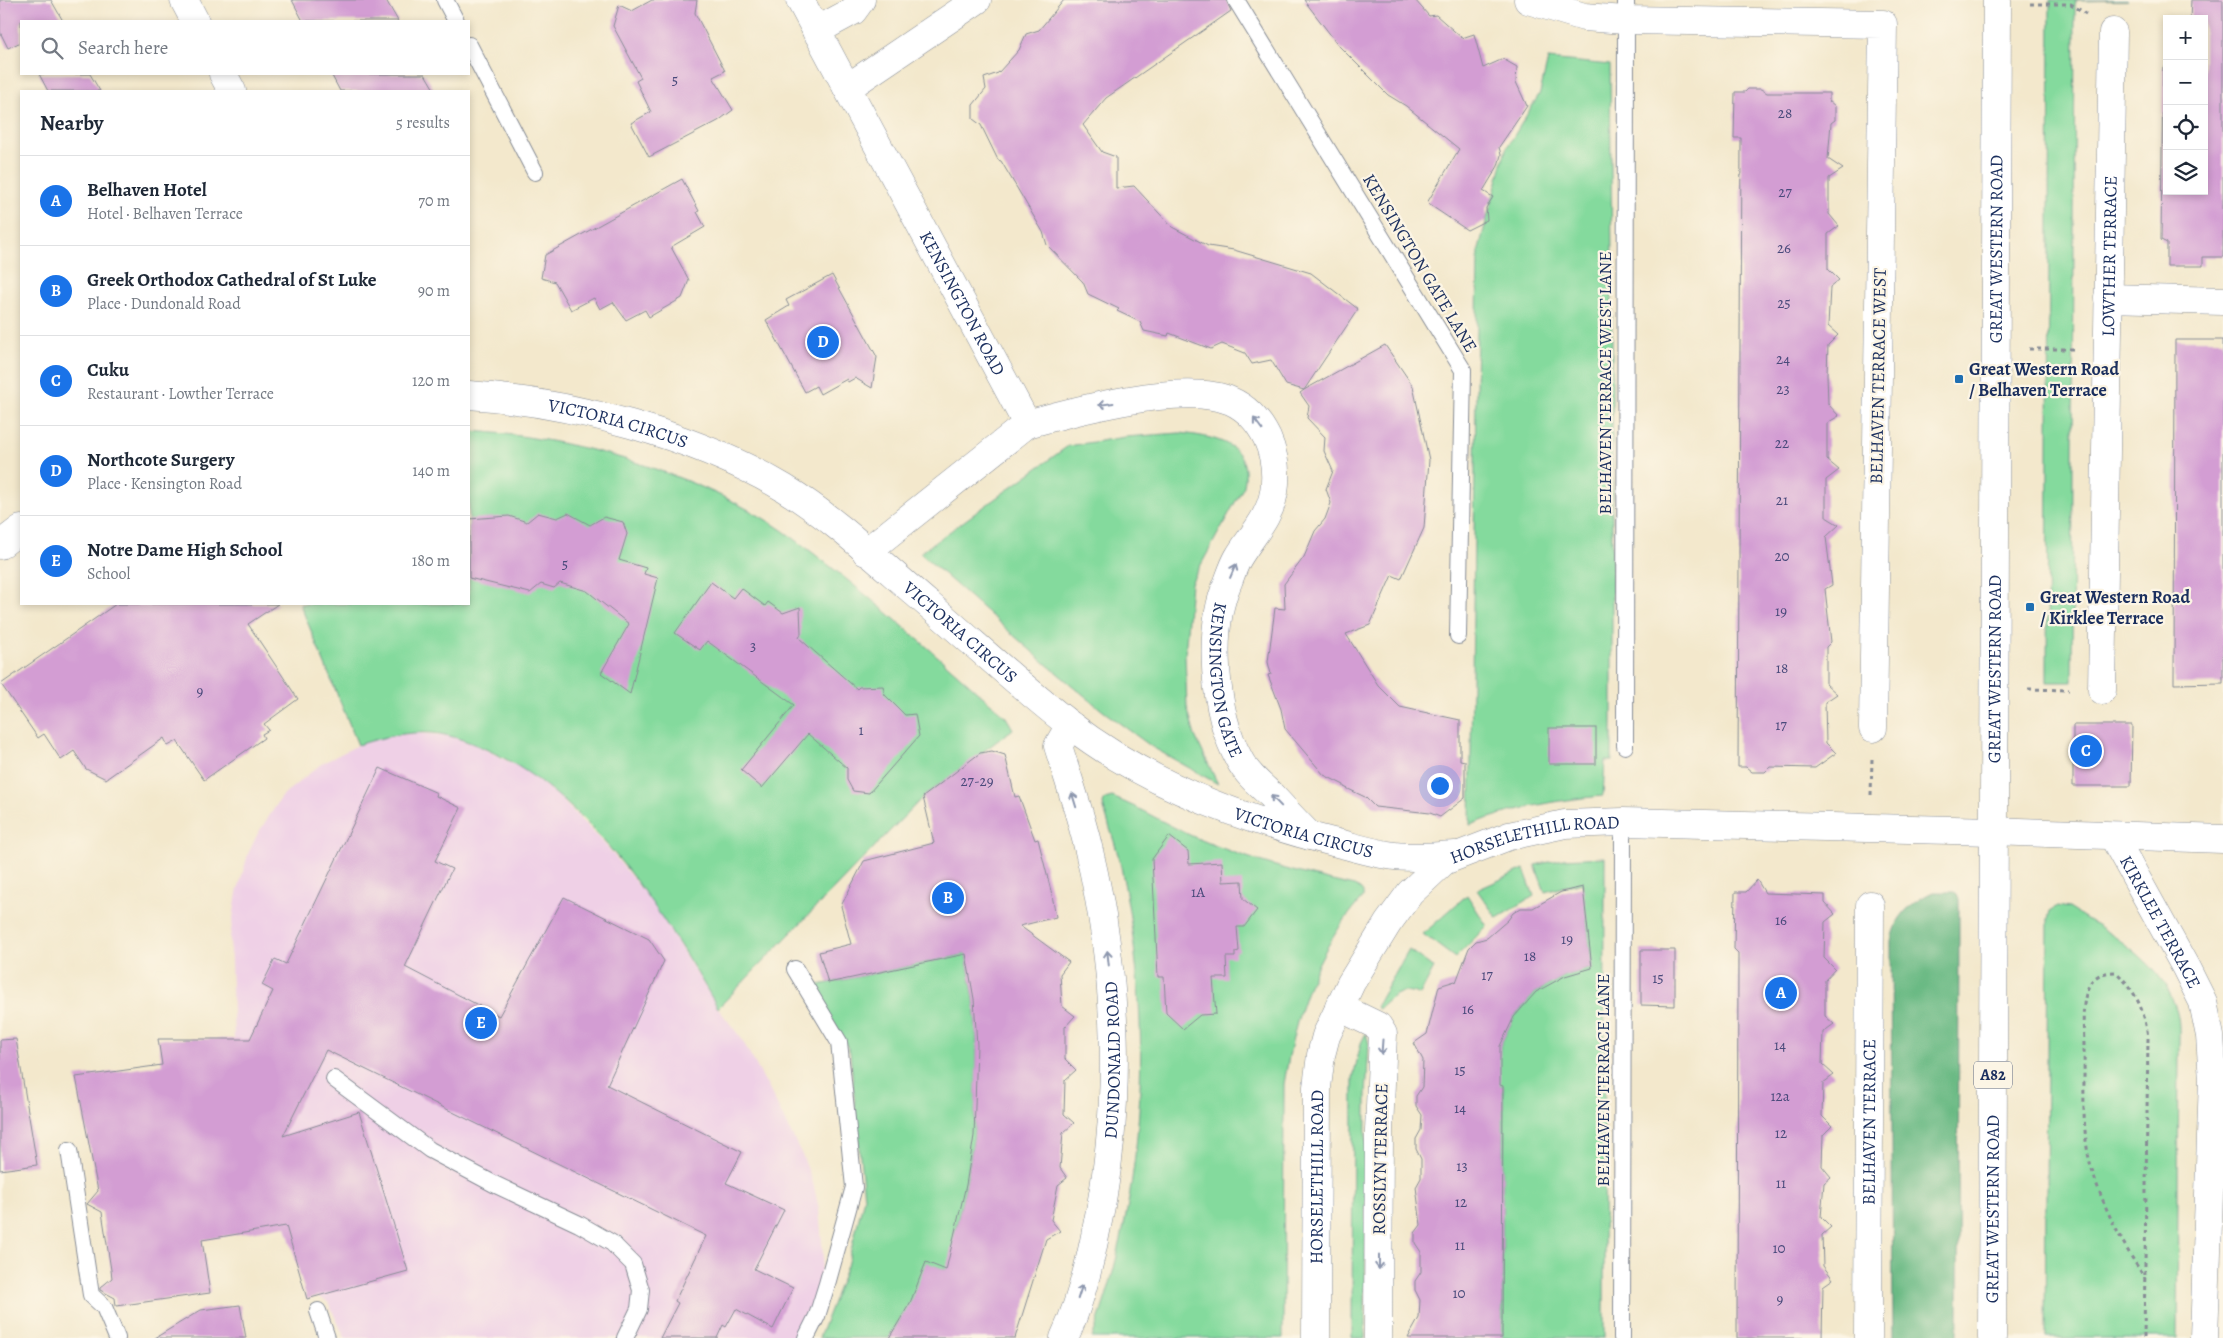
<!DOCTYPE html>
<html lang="en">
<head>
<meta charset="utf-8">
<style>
  body { margin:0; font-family:Alegreya,serif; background:#f6f6f7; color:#1f2937 }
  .controls { position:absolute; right:15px; top:15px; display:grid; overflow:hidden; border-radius:0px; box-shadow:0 2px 8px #0003 }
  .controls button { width:45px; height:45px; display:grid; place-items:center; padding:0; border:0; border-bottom:1px solid #e0e1e3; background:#fff; color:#1f2937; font:25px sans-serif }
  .you { position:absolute; left:1439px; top:785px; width:18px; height:18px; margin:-12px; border:4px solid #fff; border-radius:50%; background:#1a73e8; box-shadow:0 0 0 8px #1a73e833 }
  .badge { display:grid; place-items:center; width:32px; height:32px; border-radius:50%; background:#1a73e8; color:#fff; font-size:16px; font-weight:700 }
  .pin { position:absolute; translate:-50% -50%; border:2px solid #fff; box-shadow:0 1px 5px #0006 }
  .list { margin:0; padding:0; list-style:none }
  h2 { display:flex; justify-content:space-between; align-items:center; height:65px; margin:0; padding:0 20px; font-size:21px }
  h2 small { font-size:16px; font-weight:400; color:#747a83 }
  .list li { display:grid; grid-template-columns:32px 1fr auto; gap:15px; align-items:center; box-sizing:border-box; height:90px; padding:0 20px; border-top:1px solid #e0e1e3 }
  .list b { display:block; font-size:19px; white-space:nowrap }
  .list p { margin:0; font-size:16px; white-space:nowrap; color:#747a83 }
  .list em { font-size:16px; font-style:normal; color:#747a83 }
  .icon { flex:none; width:28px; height:28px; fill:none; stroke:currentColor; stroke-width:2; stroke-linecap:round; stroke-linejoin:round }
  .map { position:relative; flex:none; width:2223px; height:1338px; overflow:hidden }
  .search { position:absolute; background:#fff; box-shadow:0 2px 8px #0003; left:20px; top:20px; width:450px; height:55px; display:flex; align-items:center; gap:12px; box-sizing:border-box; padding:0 18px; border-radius:0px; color:#747a83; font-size:19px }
  .panel { position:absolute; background:#fff; box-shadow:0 2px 8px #0003; left:20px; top:90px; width:450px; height:515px; border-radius:0px }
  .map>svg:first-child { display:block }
</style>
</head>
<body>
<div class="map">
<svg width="2223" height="1338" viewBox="0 0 2223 1338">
  <rect width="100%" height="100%" fill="#fcf5e5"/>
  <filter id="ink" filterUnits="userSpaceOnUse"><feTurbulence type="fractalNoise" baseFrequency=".02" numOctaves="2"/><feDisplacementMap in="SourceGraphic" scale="10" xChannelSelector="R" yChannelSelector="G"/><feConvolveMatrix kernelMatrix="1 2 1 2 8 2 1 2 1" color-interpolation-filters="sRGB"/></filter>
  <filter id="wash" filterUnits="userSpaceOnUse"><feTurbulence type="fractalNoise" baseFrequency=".0096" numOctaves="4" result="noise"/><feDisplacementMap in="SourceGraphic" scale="20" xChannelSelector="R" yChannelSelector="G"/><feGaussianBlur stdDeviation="1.12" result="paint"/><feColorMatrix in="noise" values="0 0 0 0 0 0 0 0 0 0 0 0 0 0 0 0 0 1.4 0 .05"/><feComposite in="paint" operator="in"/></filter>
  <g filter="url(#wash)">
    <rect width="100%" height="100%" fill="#f3e8cc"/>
    <polygon fill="#efd0e6" points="416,733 450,736 476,745 525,770 558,796 608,848 654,905 718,1008 741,1038 767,1085 803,1157 813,1183 819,1209 823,1254 820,1279 815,1302 800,1338 345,1338 328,1302 316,1296 307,1299 268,1167 254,1169 234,1039 230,937 237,893 248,854 258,833 283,795 321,764 358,745 386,737"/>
    <g fill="#84da9d" stroke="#50847e">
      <polygon points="2050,0 2127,0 2075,1 2072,682 2047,682"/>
      <path d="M 1548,59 L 1610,65 L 1612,263 L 1612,761 L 1605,761 L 1603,796 C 1556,800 1514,808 1470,825 L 1478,252 L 1506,149 L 1540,93 Z"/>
      <path d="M 469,431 C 568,436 688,471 773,524 C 787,533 800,543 813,553 C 880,604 943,661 1006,717 L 1013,729 L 923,797 L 718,1008 C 663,914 592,799 490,751 C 472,743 453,735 433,733 C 408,731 382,737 358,745 L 300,604 L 469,604 Z"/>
      <path d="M 1180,433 C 1213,437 1253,442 1244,486 L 1191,583 L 1185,655 L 1187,707 L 1195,736 L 1218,784 L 1152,747 L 1103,711 L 1045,663 L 920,553 L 1068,446 L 1125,437 Z"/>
      <path d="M 1112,797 C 1141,808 1167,825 1194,837 C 1246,859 1299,874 1354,886 C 1360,889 1364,890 1363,897 C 1313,954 1296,1012 1284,1084 L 1283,1338 L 1092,1338 C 1146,1192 1153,1030 1123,877 C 1119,852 1109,829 1103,804 L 1105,799 Z"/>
      <polygon points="1605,857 1604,1338 1502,1338 1503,1086 1498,1085 1500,1046 1514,1017 1536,992 1565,976 1592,968 1582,882 1545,892 1535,865 1563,859"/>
      <polygon points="1524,869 1534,896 1497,918 1477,890"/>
      <polygon points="1467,895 1487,926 1455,958 1423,934"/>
      <path d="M 2058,906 L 2069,908 C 2108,933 2159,958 2175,1006 C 2180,1018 2179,1031 2179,1044 L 2177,1338 L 2045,1338 L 2048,919 L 2050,911 Z"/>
      <path d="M 1409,950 L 1434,968 L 1420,995 C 1403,986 1391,997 1379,1009 L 1376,1007 Z"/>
      <polygon points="966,954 974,999 977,1045 976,1089 974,1136 966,1185 955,1231 955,1273 926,1263 945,1299 904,1314 890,1336 892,1338 819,1338 847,1266 864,1198 850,1052 814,986"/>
      <polygon points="1366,1033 1369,1044 1366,1095 1365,1338 1352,1338 1353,1078 1361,1043"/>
    </g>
    <path fill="#6bba84" stroke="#437471" d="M 1933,892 L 1954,892 L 1957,894 L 1959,899 L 1958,1338 L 1893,1338 L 1891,941 C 1895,917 1911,902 1933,892 Z"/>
    <g id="blocks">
      <g fill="#d39dd3">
        <polygon points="0,0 51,0 63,21 21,21 21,42 8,48 0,32"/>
        <polygon points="292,0 386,0 398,21 303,21"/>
        <polygon points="652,0 697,0 695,13 725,71 713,77 733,110 718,121 649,157 631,123 651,112 636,81 641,78 613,26 619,5 632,11"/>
        <polygon points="1064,0 1226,0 1231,11 1106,98 1083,125 1102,152 1116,157 1116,188 1134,186 1172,227 1208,246 1234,250 1311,273 1358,309 1304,390 1385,345 1413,386 1429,460 1424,528 1401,579 1392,575 1370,625 1346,634 1378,685 1400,707 1460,720 1460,760 1465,761 1465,798 1440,817 1430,813 1375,807 1365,797 1344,787 1344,785 1324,775 1285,729 1281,709 1268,675 1271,674 1268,662 1275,608 1285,609 1284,584 1304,557 1315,531 1325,519 1331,503 1326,489 1333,471 1324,451 1325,437 1307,418 1309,406 1300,393 1304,390 1286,385 1271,360 1252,364 1245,353 1222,344 1211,349 1169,333 1168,336 1144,331 1140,322 1117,311 1119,309 1088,294 1083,282 1047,245 1043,232 1001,161 998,160 981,125 973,119 973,105 986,89 984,78 998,73 1019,50 1026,34 1039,30"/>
        <polygon points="1304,0 1415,0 1429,16 1436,15 1462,38 1474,34 1483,68 1503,59 1517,67 1516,82 1527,106 1499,147 1501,155 1498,166 1483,191 1493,197 1486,208 1487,220 1467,230 1427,203 1459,149 1406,106 1388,95 1339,46"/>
        <polygon points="2191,0 2223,0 2223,257 2203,257 2203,266 2167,266 2167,243 2161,240 2163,67 2167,67 2167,191 2204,191 2204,19 2190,19"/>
        <polygon points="39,74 90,74 100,91 48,91"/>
        <polygon points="331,74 425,74 435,91 340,91"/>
        <polygon points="1748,89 1761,89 1767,93 1829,93 1829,101 1835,106 1835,120 1831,123 1828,159 1843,169 1829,178 1829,214 1839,226 1828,234 1828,269 1839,280 1830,287 1828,326 1838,335 1828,345 1827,374 1828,404 1839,416 1827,423 1827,460 1839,470 1826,480 1826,517 1839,525 1826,537 1832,585 1825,589 1831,642 1826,647 1826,684 1837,694 1825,702 1826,743 1836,753 1815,768 1770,767 1765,772 1752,772 1746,767 1738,767 1741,138 1734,138 1735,92 1745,92"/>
        <polygon points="682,179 699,211 697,212 705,227 671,247 689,280 682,298 649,317 645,310 626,320 613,302 600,309 594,298 571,310 555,282 541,278 545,255"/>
        <polygon points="832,275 877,357 872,388 855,378 848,382 847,379 820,394 816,386 805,392 766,320 789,306 786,300"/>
        <polygon points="2175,340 2223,340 2223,683 2174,684"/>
        <polygon points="538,513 557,518 568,513 590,525 604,517 623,522 627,534 619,560 646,568 644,574 658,578 630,694 601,673 629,624 587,591 560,583 554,588 541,584 530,593 469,578 469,519 509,516 527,522"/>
        <polygon points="711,582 733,598 741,588 765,606 768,602 783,613 800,607 801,634 799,638 857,689 859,687 883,686 885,695 905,715 915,714 919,736 869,793 853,791 847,780 847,768 808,734 762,788 741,770 794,705 707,641 700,650 675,633"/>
        <polygon points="116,604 278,604 248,624 298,699 264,724 269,730 262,734 264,738 204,780 177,741 168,746 164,738 106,779 86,769 74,751 61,760 44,734 38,738 1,684"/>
        <polygon points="2073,725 2132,725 2131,786 2073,786"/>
        <rect x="1549" y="728" width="47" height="36"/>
        <polygon points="992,751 1005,755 1015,797 1019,796 1035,840 1038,839 1052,895 1056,917 1020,926 1069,962 1060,974 1062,1006 1075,1016 1065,1027 1065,1059 1076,1070 1065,1080 1064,1114 1074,1123 1063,1133 1060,1168 1067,1178 1058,1185 1051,1220 1060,1231 1046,1239 1015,1338 889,1338 910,1303 926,1262 946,1270 966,1185 974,1136 977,1045 974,999 966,954 828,983 819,952 851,944 841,906 864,861 934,843 923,797 980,753"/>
        <polygon points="380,768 437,793 436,796 461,808 435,861 452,869 405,967 499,1016 564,897 649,939 664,961 607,1085 742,1152 726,1183 784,1210 754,1269 793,1288 773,1329 736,1309 726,1327 723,1325 717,1338 660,1338 678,1303 675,1301 706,1236 326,1050 283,1136 359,1112 408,1271 307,1299 286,1226 202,1240 210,1293 116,1306 115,1298 100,1290 100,1288 112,1278 111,1270 102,1212 87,1204 98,1191 76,1077 162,1065 158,1039 250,1039 273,991 262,985 275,959 286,964"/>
        <polygon points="1169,836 1188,851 1189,864 1222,862 1223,882 1242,881 1243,899 1257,910 1244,927 1237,927 1239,951 1235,952 1235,957 1226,957 1227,978 1213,978 1216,1014 1200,1015 1183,1029 1166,1013 1164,977 1158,977 1152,859"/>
        <polygon points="1757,880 1765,893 1825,895 1825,903 1835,914 1825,922 1824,958 1835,969 1825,980 1825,1016 1834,1024 1823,1032 1822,1064 1834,1075 1823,1083 1822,1116 1832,1126 1823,1135 1822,1166 1831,1177 1824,1183 1821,1217 1831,1227 1822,1235 1823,1266 1833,1279 1823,1286 1822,1338 1737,1338 1738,953 1734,949 1735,892 1746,892"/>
        <polygon points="1583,887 1592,968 1565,976 1536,992 1514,1017 1500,1046 1500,1085 1503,1086 1502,1338 1408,1338 1419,1318 1420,1300 1415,1290 1415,1281 1421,1272 1421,1252 1415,1243 1415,1233 1421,1225 1416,1187 1421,1178 1421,1159 1416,1149 1416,1139 1421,1130 1422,1115 1416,1106 1416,1096 1422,1087 1423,1060 1414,1043 1427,1034 1439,986 1455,981 1456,982 1469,948 1476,941 1487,938 1508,920 1513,913 1521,908 1533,908 1561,892"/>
        <polygon points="1641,950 1675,950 1675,1006 1641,1005"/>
        <polygon points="16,1039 37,1165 0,1170 0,1040"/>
        <polygon points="240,1305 246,1338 155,1338 201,1310"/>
      </g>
    </g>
  </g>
  <g filter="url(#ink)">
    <use href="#blocks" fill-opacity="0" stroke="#878c95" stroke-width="1"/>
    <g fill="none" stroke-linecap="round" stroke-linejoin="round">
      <defs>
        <g id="service">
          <polyline points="445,0 456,21"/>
          <polyline points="1236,0 1463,370 1458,636"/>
          <polyline points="469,45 535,172"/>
          <polyline points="1625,746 1626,0"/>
          <polyline points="795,969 839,1042 854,1187 827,1284 817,1316 806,1338"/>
          <polyline points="334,1079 430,1150 494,1184 579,1224 612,1243 633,1264 641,1290 639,1309 625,1338"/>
          <polyline points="69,1150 91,1295 104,1307 117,1338"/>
          <polyline points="318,1311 327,1338"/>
          <polyline points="1622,1338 1623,822"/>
        </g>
        <g id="minor">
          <polyline points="184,0 195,21"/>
          <path id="s1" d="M 800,0 L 1027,424 L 866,552"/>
          <polyline points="1528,0 1584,17 1625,20 1883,24 1873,728"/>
          <polyline points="816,31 853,11 861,0"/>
          <polyline points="223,74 232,91"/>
          <polyline points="847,88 977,0"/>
          <polyline points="2108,298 2223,301"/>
          <path id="s2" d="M 469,395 C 571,402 695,435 784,488 C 835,519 882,565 928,604 C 975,644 1020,686 1069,724 C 1146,784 1240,819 1333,842 C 1351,846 1369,852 1388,855 C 1410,859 1433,856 1455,855"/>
          <path id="s3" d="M 1027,424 C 1074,411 1185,381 1231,401 C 1247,408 1259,422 1267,438 C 1275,456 1277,473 1274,492 C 1270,518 1251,536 1238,558 C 1234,565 1231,574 1228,582 C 1207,630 1214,713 1239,759 C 1246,773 1259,784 1271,795 C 1284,809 1297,823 1310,836"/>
          <polyline points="0,545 21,529"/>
          <path id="s4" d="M 2102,690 L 2113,32"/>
          <path id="s5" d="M 2113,836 L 2186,968 L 2203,1002 L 2210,1036 L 2213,1079 L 2204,1338"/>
          <polyline points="1339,1007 1378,1026 1383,1034 1379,1131 1378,1338"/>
          <path id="s6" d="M 1064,1338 C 1080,1304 1090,1263 1097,1226 C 1123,1103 1118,973 1089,851 C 1081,816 1069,781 1058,746 L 1070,725"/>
          <path id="s7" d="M 1316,1338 L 1317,1087 L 1321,1055 L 1326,1036 L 1351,983 L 1388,923 L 1410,893 L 1444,861 L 1509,836 L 1565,824 L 1623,822 L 1993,831 L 2223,839"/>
          <path id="s8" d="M 1868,1338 L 1870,905"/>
        </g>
        <g id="primary">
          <path id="s9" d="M 1992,1338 L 1997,0"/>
        </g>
      </defs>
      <use href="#service" stroke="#878c95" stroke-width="18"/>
      <use href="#minor" stroke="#878c95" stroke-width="29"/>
      <use href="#primary" stroke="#878c95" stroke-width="29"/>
      <g stroke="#878c95" stroke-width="3" stroke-dasharray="4 4" stroke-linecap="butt">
        <polyline points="2030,4 2071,4 2086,14"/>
        <polyline points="2029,349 2075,349"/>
        <polyline points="2028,689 2069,690"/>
        <polyline points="1871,795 1872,759"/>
        <path d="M 2144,1338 L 2148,1038 C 2145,1011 2136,991 2116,972 C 2103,972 2091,976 2087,991 C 2081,1008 2084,1030 2084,1048 C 2085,1088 2080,1133 2093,1173 C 2105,1211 2123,1245 2145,1278"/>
      </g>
      <use href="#service" stroke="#fff" stroke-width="16"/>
      <use href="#minor" stroke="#fff" stroke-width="28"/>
      <use href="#primary" stroke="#fff" stroke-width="28"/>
    </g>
    <defs><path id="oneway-shaft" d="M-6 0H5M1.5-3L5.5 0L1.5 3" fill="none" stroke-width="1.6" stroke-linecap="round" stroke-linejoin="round" transform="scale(1.25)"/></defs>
    <g stroke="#8d97ae">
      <use href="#oneway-shaft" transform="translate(1106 404) rotate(172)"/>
      <use href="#oneway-shaft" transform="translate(1258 424) rotate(-127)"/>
      <use href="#oneway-shaft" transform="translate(1233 571) rotate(-67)"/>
      <use href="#oneway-shaft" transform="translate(1074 800) rotate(-107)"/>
      <use href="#oneway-shaft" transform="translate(1276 801) rotate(-134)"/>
      <use href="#oneway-shaft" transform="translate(1108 958) rotate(-96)"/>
      <use href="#oneway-shaft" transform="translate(1382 1047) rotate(94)"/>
      <use href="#oneway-shaft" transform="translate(1379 1262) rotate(90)"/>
      <use href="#oneway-shaft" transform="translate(1080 1292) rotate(-72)"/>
    </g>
  </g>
  <g fill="#1f6fb2" stroke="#fcf5e5" stroke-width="2">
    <rect x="1954" y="374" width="10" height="10" rx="2.5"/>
    <rect x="2025" y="602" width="10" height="10" rx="2.5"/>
  </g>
  <g text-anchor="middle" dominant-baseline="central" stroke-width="4.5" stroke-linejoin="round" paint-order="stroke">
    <g font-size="15" fill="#494a7b">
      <text x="675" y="80">5</text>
      <text x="1785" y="113">28</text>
      <text x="1785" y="192">27</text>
      <text x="1784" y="248">26</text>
      <text x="1784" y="303">25</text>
      <text x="1783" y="359">24</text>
      <text x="1783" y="389">23</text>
      <text x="1782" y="443">22</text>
      <text x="1782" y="500">21</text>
      <text x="1782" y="556">20</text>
      <text x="565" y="564">5</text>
      <text x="1781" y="611">19</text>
      <text x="753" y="646">3</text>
      <text x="1782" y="668">18</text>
      <text x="200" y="691">9</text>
      <text x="1781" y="725">17</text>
      <text x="861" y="730">1</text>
      <text x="977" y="781">27-29</text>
      <text x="1198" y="892">1A</text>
      <text x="1781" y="920">16</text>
      <text x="1567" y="939">19</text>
      <text x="1530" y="956">18</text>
      <text x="1487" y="975">17</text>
      <text x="1658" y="978">15</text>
      <text x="1468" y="1009">16</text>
      <text x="1780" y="1045">14</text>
      <text x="1460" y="1070">15</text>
      <text x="1780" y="1096">12a</text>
      <text x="1460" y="1108">14</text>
      <text x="1781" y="1133">12</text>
      <text x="1462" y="1166">13</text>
      <text x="1781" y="1183">11</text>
      <text x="1461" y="1202">12</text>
      <text x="1460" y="1245">11</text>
      <text x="1779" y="1248">10</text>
      <text x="1459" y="1293">10</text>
      <text x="1780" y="1299">9</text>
    </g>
    <rect fill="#fcf5e5" stroke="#5e6a86" stroke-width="1" x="1974" y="1061.5" width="38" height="27" rx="4"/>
    <g font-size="16" font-weight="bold" fill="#1b2f5e">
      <text x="1993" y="1075">A82</text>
    </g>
    <g font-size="18" fill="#1b2f5e" stroke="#fcf5e5">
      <text stroke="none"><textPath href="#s9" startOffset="1089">GREAT WESTERN ROAD</textPath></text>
      <text stroke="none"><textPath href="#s4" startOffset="434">LOWTHER TERRACE</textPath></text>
      <text transform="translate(1420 263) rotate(59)">KENSINGTON GATE LANE</text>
      <text stroke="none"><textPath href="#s1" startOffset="344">KENSINGTON ROAD</textPath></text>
      <text transform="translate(1878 376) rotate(-89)">BELHAVEN TERRACE WEST</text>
      <text transform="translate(1605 383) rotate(-90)">BELHAVEN TERRACE WEST LANE</text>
      <text stroke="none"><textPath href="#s2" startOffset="152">VICTORIA CIRCUS</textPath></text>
      <text stroke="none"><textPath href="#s2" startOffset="559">VICTORIA CIRCUS</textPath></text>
      <text stroke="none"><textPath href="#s9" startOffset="669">GREAT WESTERN ROAD</textPath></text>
      <text stroke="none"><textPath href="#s3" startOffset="518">KENSINGTON GATE</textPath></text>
      <text stroke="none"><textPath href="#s2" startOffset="962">VICTORIA CIRCUS</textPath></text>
      <text stroke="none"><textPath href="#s7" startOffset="610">HORSELETHILL ROAD</textPath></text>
      <text stroke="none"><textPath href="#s5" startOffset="98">KIRKLEE TERRACE</textPath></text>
      <text stroke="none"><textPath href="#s6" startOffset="284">DUNDONALD ROAD</textPath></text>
      <text transform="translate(1603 1080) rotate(-90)">BELHAVEN TERRACE LANE</text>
      <text stroke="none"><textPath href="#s8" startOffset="216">BELHAVEN TERRACE</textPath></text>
      <text transform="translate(1380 1159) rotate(-89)">ROSSLYN TERRACE</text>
      <text stroke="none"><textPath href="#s7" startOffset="161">HORSELETHILL ROAD</textPath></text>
      <text stroke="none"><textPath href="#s9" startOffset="129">GREAT WESTERN ROAD</textPath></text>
    </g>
    <g font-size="18" font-weight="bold" fill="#1b2f5e" stroke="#fcf5e5" text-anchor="start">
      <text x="1969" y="369">Great Western Road<tspan x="1969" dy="21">/ Belhaven Terrace</tspan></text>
      <text x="2040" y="597">Great Western Road<tspan x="2040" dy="21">/ Kirklee Terrace</tspan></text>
    </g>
  </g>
</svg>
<div class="controls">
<button>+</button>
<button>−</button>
<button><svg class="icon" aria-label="locate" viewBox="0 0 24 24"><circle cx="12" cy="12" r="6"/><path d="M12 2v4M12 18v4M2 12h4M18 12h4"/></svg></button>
<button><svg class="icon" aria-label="layers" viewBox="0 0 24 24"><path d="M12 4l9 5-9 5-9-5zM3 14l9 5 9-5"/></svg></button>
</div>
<div class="you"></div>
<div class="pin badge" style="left:1781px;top:993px">A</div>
<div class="pin badge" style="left:948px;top:898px">B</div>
<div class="pin badge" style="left:2086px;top:751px">C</div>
<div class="pin badge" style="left:823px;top:342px">D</div>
<div class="pin badge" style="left:481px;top:1023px">E</div>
<div class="search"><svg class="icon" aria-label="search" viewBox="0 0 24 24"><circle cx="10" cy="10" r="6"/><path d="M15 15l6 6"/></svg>Search here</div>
<section class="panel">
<h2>Nearby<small>5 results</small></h2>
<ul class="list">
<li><span class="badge">A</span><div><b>Belhaven Hotel</b><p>Hotel · Belhaven Terrace</p></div><em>70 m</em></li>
<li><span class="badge">B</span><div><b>Greek Orthodox Cathedral of St Luke</b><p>Place · Dundonald Road</p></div><em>90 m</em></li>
<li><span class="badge">C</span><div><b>Cuku</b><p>Restaurant · Lowther Terrace</p></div><em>120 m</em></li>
<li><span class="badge">D</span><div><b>Northcote Surgery</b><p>Place · Kensington Road</p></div><em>140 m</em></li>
<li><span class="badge">E</span><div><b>Notre Dame High School</b><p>School</p></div><em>180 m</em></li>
</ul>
</section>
</div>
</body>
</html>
